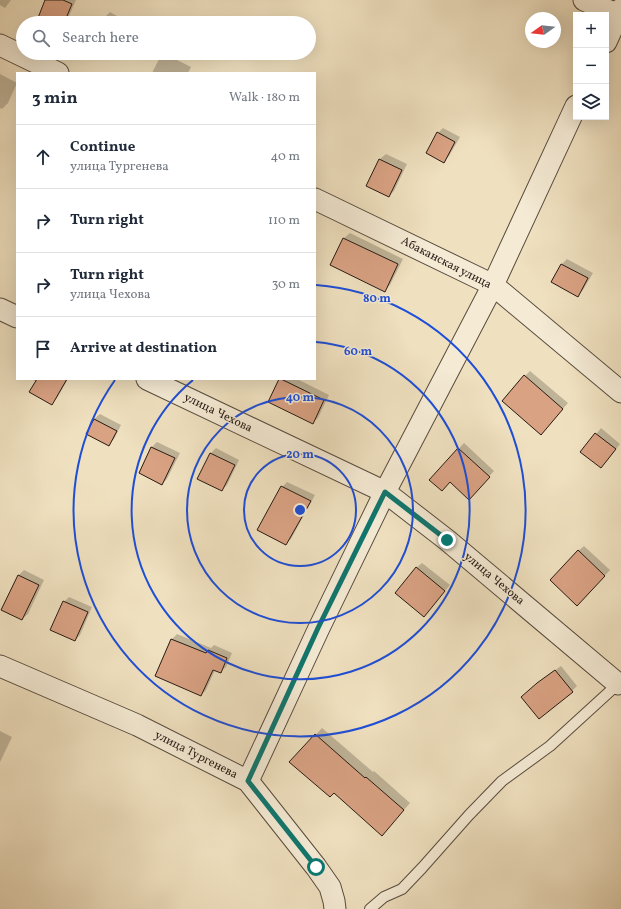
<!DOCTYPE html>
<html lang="en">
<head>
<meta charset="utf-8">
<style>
  body { margin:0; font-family:Vollkorn,serif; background:#f2f2f3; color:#1f2937 }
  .controls { position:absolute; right:12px; top:12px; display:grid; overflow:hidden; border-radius:0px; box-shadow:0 4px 16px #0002 }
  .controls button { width:36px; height:36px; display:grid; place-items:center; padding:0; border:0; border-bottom:1px solid #e0e1e3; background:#fff; color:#1f2937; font:20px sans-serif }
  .compass { position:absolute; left:525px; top:12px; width:36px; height:36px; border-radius:50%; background:#fff; box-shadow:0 4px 16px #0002; rotate:255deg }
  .stop { position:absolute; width:12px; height:12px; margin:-9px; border:3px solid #0f766e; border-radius:50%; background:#fff }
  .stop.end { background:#0f766e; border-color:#fff; box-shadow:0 1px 4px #0008 }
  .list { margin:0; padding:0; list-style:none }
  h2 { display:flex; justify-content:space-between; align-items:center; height:52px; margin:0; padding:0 16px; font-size:17px }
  h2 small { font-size:13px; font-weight:400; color:#747a83 }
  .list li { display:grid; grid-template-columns:26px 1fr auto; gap:12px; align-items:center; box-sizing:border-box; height:64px; padding:0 16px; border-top:1px solid #e0e1e3 }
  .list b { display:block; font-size:15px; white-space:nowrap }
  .list p { margin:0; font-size:13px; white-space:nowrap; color:#747a83 }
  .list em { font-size:13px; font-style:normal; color:#747a83 }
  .icon { flex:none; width:22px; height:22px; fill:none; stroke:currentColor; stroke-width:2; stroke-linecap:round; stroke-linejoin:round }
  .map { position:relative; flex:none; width:621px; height:909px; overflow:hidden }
  .search { position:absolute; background:#fff; box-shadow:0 4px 16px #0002; left:16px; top:16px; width:300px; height:44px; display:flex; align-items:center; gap:10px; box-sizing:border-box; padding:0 14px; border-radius:22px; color:#747a83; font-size:15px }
  .panel { position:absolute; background:#fff; box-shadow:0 4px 16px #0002; left:16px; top:72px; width:300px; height:308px; border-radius:0px }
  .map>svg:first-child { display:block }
</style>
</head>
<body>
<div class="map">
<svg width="621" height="909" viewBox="0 0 621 909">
  <rect width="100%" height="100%" fill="#efe0bf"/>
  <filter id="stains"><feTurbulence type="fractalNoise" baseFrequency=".005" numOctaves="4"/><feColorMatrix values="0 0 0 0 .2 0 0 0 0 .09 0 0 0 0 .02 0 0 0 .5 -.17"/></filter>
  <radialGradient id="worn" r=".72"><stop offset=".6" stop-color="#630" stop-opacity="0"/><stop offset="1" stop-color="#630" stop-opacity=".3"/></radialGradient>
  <g fill="#0003">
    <polygon points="0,0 11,0 5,8 0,5"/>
    <polygon points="47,0 76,0 66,23 37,23"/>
    <polygon points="110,12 129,23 101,23 104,18"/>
    <polygon points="104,53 115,53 111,57"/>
    <polygon points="165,54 191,67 188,73 152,73 159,59"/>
    <polygon points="0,74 17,83 8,103 2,109 0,108"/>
    <polygon points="443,128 460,137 449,156 444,162 438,133"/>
    <polygon points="386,154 407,164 394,191 389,196 368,186 380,159"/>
    <polygon points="350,233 403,259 390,285 385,290 332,265 344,238"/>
    <polygon points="567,259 593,273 583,290 578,295 553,282 562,264"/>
    <polygon points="530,371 568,403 546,428 525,376"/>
    <polygon points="32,379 68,379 57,398 52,404 36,382"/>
    <polygon points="280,379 297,379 329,395 318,418 312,423"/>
    <polygon points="100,414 121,425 114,439 109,445 94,419"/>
    <polygon points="601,428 620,444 606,462 582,452"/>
    <polygon points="157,442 180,453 167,479 162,484 140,473 152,447"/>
    <polygon points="464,443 494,471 474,493 450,481 430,480"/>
    <polygon points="216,448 239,460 227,485 222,490 198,478 211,453"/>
    <polygon points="287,482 315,495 291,539 285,544 282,487"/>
    <polygon points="584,546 610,570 583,600 578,551"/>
    <polygon points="422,563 450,585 424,615 416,568"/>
    <polygon points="24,570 44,580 28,614 22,619 19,575"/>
    <polygon points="69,597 92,607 80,635 75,640 64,602"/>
    <polygon points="177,634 211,648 214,645 232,653 226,667 220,672 215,670 206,690 201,695 156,676 172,639"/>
    <polygon points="561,666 577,686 572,691 528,692 544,678"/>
    <polygon points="322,728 373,772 374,771 410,803 389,827 334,792 291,762"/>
    <polygon points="0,731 12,737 0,762"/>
  </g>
  <g fill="#d9a283" stroke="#261a14">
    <polygon points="45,0 63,0 72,4 64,23 36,23"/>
    <polygon points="437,132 455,142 444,163 426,153"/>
    <polygon points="379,159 402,170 389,197 366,186"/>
    <polygon points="343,238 398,264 385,292 330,265"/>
    <polygon points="561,264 588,278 578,297 551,282"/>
    <polygon points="524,375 563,409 541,435 502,401"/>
    <polygon points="37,379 67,379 52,405 29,392"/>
    <polygon points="279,379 281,379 324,400 313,424 268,402"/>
    <polygon points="94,419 117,431 109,446 86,434"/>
    <polygon points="595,433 616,449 601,468 580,452"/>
    <polygon points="151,447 175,458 162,485 139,473"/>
    <polygon points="458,448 490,477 469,500 450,482 442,491 429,480"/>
    <polygon points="210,453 235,465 222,491 197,479"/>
    <polygon points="281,486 311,501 286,545 257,530"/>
    <polygon points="578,550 605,576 577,606 550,580"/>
    <polygon points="416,567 445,591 424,617 395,593"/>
    <polygon points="18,575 39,585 22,620 1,610"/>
    <polygon points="63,601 88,612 75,641 50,630"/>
    <polygon points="171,639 206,653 208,650 227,658 221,673 213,670 201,696 155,676"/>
    <polygon points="555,670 573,692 539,719 521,697 537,683"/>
    <polygon points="315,734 365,778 366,777 404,810 382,836 334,793 330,797 289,762"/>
  </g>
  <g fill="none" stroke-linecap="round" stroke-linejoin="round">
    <defs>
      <polyline id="service" points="370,909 384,897 402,889 422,868 469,815 502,781 550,746 619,683"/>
      <g id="minor">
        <polyline points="584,0 621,16"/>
        <polyline points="606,42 621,9"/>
        <polyline points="0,45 58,73"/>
        <polyline points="315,199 493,285 621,392"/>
        <polyline points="0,309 17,317"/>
        <polyline points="147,379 385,492 447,540 618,684"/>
        <polyline points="0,666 137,725 248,781 316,867 330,887 334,901 335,909"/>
        <polyline points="248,781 319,628 385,492 493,285 576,106"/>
      </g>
    </defs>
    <use href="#service" stroke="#584c3f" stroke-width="12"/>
    <use href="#minor" stroke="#584c3f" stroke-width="23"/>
    <use href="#service" stroke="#f5ebd5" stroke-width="10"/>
    <use href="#minor" stroke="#f5ebd5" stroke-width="21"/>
  </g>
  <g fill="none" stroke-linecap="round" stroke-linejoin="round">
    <polyline stroke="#0f766e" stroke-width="5" points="316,867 248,781 318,628 385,492 447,540"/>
  </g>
  <g fill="none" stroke="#1d4ed8" stroke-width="2">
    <circle cx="300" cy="510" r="56"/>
    <circle cx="300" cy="510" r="113"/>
    <path d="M316 342A169 169 0 1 1 193 380"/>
    <path d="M316 285A226 226 0 1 1 115 380"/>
  </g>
  <g text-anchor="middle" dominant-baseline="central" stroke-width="3" stroke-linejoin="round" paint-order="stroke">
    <g font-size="12" fill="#261a14" stroke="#f5ebd5">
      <text transform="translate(446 263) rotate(27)">Абаканская улица</text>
      <text transform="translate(218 413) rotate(26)">улица Чехова</text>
      <text transform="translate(494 579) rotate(40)">улица Чехова</text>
      <text transform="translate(196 755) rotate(27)">улица Тургенева</text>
    </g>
  </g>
  <circle cx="300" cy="510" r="6" fill="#1d4ed8" stroke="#f5ebd5" stroke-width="2"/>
  <g font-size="12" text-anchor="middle" font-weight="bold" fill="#1d4ed8" stroke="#f5ebd5" stroke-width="3" stroke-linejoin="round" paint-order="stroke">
    <text x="377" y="302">80 m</text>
    <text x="358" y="355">60 m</text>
    <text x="300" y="401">40 m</text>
    <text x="300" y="458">20 m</text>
  </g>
  <rect width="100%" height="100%" filter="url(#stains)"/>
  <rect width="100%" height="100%" fill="url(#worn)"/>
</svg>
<div class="controls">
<button>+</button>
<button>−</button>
<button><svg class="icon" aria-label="layers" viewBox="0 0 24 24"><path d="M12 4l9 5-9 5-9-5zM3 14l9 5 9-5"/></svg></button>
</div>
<svg class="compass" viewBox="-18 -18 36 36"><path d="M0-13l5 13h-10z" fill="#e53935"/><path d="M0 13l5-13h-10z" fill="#747a83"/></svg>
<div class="stop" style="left:316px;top:867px"></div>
<div class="stop end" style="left:447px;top:540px"></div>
<div class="search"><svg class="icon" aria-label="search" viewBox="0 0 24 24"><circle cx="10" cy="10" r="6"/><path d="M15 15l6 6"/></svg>Search here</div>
<section class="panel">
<h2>3 min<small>Walk · 180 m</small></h2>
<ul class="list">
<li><svg class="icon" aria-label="ahead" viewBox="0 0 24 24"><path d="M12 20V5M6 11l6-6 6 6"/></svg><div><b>Continue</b><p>улица Тургенева</p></div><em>40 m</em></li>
<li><svg class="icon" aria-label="right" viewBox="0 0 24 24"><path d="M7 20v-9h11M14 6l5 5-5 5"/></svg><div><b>Turn right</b></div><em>110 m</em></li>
<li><svg class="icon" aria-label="right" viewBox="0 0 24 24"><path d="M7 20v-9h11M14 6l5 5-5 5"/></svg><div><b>Turn right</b><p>улица Чехова</p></div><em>30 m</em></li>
<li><svg class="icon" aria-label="arrive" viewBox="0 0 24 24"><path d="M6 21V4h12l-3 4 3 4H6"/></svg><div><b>Arrive at destination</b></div></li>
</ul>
</section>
</div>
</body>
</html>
